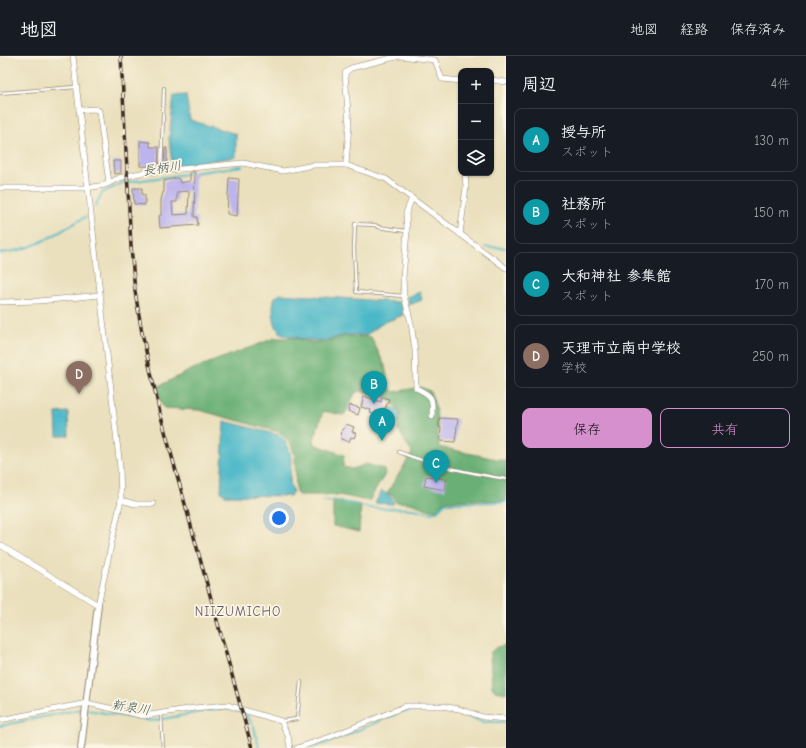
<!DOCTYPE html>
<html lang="ja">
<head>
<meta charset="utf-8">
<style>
  body { margin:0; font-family:"Comic Neue","Klee One",sans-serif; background:#20242c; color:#f1f3f6 }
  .controls { position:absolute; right:12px; top:12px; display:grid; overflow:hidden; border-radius:8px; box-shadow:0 1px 3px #0004 }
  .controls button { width:36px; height:36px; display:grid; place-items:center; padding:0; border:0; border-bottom:1px solid #363941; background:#171b24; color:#f1f3f6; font:20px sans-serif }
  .you { position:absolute; left:279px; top:462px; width:14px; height:14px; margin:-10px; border:3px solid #fff; border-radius:50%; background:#1a73e8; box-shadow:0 0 0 6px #1a73e833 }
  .badge { display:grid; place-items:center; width:26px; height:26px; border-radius:50%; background:#d690ce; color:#fff; font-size:13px; font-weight:700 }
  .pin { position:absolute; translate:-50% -33px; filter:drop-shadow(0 1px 2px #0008) }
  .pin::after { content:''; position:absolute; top:21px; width:14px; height:12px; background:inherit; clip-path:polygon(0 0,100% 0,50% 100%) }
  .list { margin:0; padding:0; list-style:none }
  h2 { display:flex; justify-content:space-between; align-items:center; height:52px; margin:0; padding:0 16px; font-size:17px }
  h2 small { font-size:13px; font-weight:400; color:#9ea1a6 }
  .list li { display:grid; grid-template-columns:26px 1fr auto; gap:12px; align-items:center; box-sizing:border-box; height:64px; margin:0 8px 8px; padding:0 8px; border:1px solid #363941; border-radius:8px }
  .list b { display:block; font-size:15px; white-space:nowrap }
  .list p { margin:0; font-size:13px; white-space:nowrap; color:#9ea1a6 }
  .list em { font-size:13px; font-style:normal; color:#9ea1a6 }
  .actions { display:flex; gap:8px; padding:12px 16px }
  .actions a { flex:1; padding:9px 0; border:1px solid #d690ce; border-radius:8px; text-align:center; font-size:14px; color:#d690ce }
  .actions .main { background:#d690ce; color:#111 }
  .icon { flex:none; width:22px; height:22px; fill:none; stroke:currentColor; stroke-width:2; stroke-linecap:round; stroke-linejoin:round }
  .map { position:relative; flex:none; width:506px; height:692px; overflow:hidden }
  header { display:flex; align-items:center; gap:24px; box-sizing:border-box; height:56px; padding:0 20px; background:#171b24; border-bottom:1px solid #363941 }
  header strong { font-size:19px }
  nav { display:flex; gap:22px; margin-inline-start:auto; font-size:14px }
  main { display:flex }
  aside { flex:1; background:#171b24 }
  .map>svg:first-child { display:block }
</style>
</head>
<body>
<header>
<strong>地図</strong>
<nav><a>地図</a><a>経路</a><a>保存済み</a></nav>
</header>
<main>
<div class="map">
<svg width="506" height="692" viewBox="0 0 506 692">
  <rect width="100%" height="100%" fill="#fcf5e5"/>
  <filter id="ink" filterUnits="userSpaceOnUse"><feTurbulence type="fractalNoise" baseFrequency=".025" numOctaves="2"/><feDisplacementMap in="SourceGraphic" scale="8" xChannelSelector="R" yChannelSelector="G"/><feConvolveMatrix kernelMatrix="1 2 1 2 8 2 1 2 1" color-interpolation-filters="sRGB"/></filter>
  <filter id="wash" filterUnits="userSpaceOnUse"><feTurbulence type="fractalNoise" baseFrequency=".012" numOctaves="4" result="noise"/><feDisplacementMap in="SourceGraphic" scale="16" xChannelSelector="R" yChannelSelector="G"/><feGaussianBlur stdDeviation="0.9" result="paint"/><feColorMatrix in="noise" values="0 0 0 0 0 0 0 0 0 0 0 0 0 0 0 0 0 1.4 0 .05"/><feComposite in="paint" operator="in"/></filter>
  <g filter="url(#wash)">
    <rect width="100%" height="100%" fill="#eae0bd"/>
    <g fill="#6bb076" stroke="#536d4a">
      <path d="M 345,280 L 371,281 L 385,310 L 389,331 L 394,336 L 421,331 L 430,335 L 436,352 L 439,391 L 506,405 L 506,445 L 478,444 L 445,445 L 437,454 L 430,454 L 410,447 L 396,446 L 393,440 L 387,437 L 412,397 L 398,373 L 401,356 L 388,342 L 359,335 L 355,337 L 345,358 L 343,359 L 323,355 L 313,386 L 314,388 L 344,399 L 343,411 L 353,413 L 366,408 L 384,413 L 385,418 L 369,445 L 339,439 L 299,439 L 296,437 L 295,401 L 291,388 L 279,376 L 199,354 L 164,352 C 160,345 157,338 159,330 L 193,313 L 275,282 L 295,282 L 314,287 L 325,286 Z"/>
      <polygon points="333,444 361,449 359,476 333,470"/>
      <polygon points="506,589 506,637 495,635 492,631 490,597 497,591"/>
    </g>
    <g fill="#4cb8c8" stroke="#447173">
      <polygon points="186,39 190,64 236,78 236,101 174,110 172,108 169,82 174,40"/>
      <polygon points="420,236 422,244 409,249 407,241"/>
      <path d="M 281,238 L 398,246 L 402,249 L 403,259 L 383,267 L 366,279 L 345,279 L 324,285 L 314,285 L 283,279 C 273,273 271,252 275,241 Z"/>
      <path d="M 390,351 L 398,353 C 401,359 400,366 395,370 L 386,369 L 385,365 Z"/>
      <polygon points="68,356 69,380 57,380 56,357"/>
      <path d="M 224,365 L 279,379 C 301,397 284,422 293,435 L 290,440 L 225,439 L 221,436 Z"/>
      <polygon points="382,435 391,441 394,446 393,448 375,447"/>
    </g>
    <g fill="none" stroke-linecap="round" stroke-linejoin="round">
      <g stroke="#4cb8c8" stroke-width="2">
        <polyline points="95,151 102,137 122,127 242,110"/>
        <polyline points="485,191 506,192"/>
        <path d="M 0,197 C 33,195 58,177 85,161"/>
        <polyline points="324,445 342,446 369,452 414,453 429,457 436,456 445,447 506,446"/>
        <polyline points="0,670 81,653 152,665 217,653 231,653 245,657 254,671 259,692"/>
        <polyline points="311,692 328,687 403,655 457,656 483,666 506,666"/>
      </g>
    </g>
    <g id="blocks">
      <g fill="#bcb4ed" fill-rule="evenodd">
        <polygon points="140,85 150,86 150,91 159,91 158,111 140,110"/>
        <polygon points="165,92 167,92 167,110 164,111"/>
        <polygon points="113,105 121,105 121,117 114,118"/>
        <path d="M 190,116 L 195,116 L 194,161 L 197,161 L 198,169 L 160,172 L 159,160 L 161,159 L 161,144 L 163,136 L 164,136 L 164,125 L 176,122 L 179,123 L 180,127 L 190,125 ZM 189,135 L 188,158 L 173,159 L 172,146 L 177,146 L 177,136 Z"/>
        <polygon points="229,122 239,123 237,160 227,158"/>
        <polygon points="133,132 142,132 142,139 145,139 145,149 134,148"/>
        <polygon points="364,340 381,346 382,341 389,343 385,353 382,352 380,356 376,355 374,358 370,357 371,354 361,351"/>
        <polygon points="350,349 360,352 358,359 348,355"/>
        <polygon points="439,362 458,363 455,386 440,385 441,371 439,371"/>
        <polygon points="346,368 354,371 352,376 356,377 354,382 351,381 349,386 341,383 342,373 344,373"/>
        <polygon points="426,420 447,423 445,434 424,430"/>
      </g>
    </g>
  </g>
  <g filter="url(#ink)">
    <use href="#blocks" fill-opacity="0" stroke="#92856e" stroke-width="1"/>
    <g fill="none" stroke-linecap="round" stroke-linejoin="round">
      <defs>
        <g id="service">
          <polyline points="0,37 76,31"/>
          <polyline points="161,115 164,32"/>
          <polyline points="403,240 356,236 354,193 355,168 375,169 378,171 406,175"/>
          <path d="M 399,396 C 434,410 470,417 506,423"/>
          <polyline points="161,658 163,692"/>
          <polyline points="282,665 297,663 301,626"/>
        </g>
        <g id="minor">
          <polyline points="491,24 506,26"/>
          <polyline points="79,54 95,53 99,55 109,127"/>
          <polyline points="346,109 349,69 345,17 351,12 400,0 435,4 442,23 461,25"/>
          <polyline points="0,132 87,132 105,129 119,122 140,117 243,107 283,115 314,109 346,109 386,123 506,212"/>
          <path d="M 412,142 L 406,157 L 407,175 L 403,222 L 404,240 L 411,267 L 415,294 L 416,332 C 433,340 433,342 432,360"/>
          <polyline points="460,178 466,131 465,117"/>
          <polyline points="0,246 39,245 100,239"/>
          <polyline points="121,444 135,448 153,448"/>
          <polyline points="0,489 98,549 121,444 120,412 73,0"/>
          <polyline points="0,664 87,647 144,660 194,652 227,649 281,665 288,680 290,692"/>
          <polyline points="297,692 330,681 406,650 442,650 459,653 483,661 506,663"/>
        </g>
        <polyline id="tertiary" points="81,692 98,549"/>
      </defs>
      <use href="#service" stroke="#92856e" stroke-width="4"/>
      <use href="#minor" stroke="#92856e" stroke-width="6"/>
      <use href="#tertiary" stroke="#92856e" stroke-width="8"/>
      <use href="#service" stroke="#fff" stroke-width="2.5"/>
      <use href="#minor" stroke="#fff" stroke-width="5"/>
      <use href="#tertiary" stroke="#fff" stroke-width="6"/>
      <defs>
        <polyline id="rail" points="121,0 131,191 135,235 142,277 160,357 252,692"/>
      </defs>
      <use href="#rail" stroke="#3b2a1e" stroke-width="3.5"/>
      <use href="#rail" stroke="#fcf5e5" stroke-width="2" stroke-dasharray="6" stroke-linecap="butt"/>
    </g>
  </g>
  <g text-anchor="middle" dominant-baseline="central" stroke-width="3.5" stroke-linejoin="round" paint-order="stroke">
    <g font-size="13" font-style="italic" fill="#415c5a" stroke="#fcf5e5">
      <text transform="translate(162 112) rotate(-8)">長柄川</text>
      <text transform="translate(131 651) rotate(9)">新泉川</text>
    </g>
    <g font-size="13" letter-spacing="1" fill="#685a66" stroke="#fcf5e5">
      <text x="238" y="555">NIIZUMICHO</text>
    </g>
  </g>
</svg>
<div class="controls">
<button>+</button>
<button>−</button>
<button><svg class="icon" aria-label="layers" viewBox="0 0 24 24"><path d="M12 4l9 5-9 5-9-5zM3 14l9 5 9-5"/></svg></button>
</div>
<div class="you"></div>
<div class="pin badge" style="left:382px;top:385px;background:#0f9aa8">A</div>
<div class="pin badge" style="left:374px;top:348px;background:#0f9aa8">B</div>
<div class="pin badge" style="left:436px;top:427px;background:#0f9aa8">C</div>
<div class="pin badge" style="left:79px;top:338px;background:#8d6e63">D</div>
</div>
<aside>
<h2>周辺<small>4件</small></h2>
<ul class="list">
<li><span class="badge" style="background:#0f9aa8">A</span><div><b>授与所</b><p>スポット</p></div><em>130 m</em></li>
<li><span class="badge" style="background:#0f9aa8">B</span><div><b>社務所</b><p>スポット</p></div><em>150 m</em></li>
<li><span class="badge" style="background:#0f9aa8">C</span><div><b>大和神社 参集館</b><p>スポット</p></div><em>170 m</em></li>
<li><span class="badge" style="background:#8d6e63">D</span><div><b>天理市立南中学校</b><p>学校</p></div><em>250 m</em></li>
</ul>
<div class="actions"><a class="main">保存</a><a>共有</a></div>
</aside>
</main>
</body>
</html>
